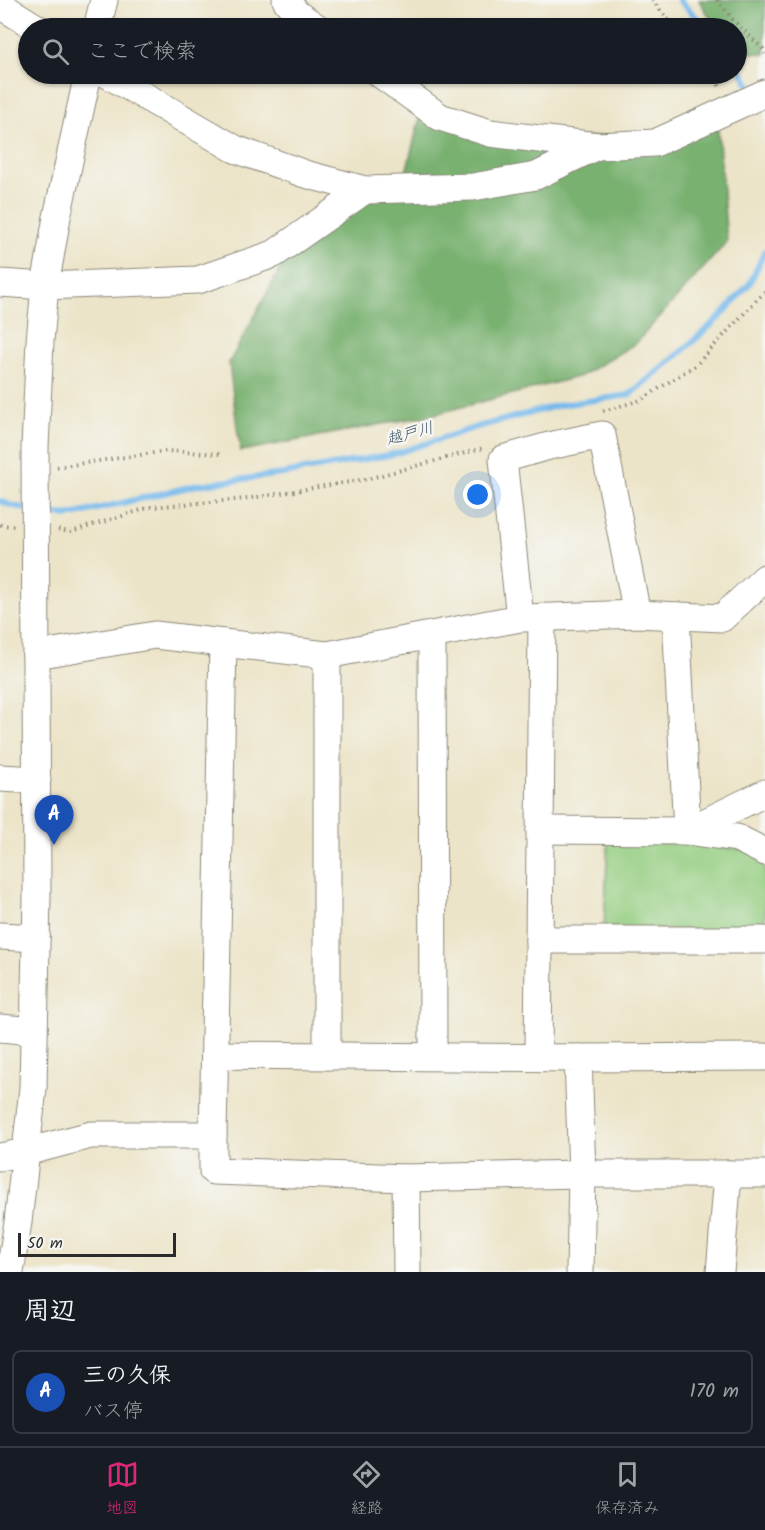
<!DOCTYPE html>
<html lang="ja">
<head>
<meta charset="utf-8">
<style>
  body { margin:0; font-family:Kalam,"Klee One",sans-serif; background:#20242c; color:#f1f3f6 }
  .scale { position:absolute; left:18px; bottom:15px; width:158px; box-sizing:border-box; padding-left:6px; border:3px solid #2b2b2b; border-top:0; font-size:16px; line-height:21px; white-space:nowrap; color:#2b2b2b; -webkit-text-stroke:4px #f6f6f2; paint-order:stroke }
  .you { position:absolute; left:478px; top:495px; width:21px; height:21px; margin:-15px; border:4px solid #fff; border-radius:50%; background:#1a73e8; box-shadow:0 0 0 9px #1a73e833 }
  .badge { display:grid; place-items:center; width:39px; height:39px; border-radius:50%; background:#db2777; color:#fff; font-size:20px; font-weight:700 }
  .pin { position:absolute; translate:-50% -50px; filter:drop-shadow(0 2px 3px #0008) }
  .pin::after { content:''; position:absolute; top:32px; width:21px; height:18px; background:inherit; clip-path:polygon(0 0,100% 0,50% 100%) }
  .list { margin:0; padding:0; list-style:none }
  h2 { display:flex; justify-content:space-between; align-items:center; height:78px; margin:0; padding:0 24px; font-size:26px }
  h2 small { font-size:20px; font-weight:400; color:#9ea1a6 }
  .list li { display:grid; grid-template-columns:39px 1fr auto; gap:18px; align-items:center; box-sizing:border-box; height:84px; margin:0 12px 12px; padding:0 12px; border:2px solid #363941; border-radius:9px }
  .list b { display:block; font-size:22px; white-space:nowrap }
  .list p { margin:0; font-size:20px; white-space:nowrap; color:#9ea1a6 }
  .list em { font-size:20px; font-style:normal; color:#9ea1a6 }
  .icon { flex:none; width:33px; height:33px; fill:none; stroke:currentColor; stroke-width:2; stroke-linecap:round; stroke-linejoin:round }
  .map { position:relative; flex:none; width:765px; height:1272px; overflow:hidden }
  .search { position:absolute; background:#171b24; box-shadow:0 2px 4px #0004; left:18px; right:18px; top:18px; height:66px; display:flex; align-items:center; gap:15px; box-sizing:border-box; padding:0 21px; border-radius:33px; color:#9ea1a6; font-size:22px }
  .sheet { height:174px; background:#171b24 }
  nav { display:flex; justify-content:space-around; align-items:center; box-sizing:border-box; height:84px; border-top:2px solid #363941; background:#171b24; font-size:16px; color:#9ea1a6 }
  nav a { display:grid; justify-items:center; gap:3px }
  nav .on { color:#db2777 }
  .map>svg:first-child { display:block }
</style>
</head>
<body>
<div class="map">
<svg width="765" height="1272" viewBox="0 0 765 1272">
  <rect width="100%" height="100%" fill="#f6f6f2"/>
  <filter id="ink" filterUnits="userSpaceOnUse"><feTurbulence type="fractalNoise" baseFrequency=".0167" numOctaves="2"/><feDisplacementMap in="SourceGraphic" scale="12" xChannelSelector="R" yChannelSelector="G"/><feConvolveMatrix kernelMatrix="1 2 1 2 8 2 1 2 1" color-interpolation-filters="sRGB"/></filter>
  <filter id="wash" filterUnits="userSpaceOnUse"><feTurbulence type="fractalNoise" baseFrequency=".008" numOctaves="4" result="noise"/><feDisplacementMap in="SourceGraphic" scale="24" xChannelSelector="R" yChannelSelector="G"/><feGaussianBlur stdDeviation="1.35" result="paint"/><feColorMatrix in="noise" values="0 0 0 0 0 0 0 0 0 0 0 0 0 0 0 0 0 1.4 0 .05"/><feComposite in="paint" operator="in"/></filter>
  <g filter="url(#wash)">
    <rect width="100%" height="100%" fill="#ece4c8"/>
    <polygon fill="#95ce82" stroke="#607c56" stroke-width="1.5" points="608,838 765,851 765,932 604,928"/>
    <g fill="#78b170" stroke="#526e4e" stroke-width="1.5">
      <polygon points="699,0 765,0 765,54 737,51 736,28 716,28"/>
      <polygon points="421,113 496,143 718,129 727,242 636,343 581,376 435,414 241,451 238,435 229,363 298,236 403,184"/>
    </g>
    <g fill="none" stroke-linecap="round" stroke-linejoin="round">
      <g stroke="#76b9ec" stroke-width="6">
        <polyline points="679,0 707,28"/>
        <polyline points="736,63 754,92"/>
        <polyline points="0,501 10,505 28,509"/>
        <polyline points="41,511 68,516 197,485 283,474 394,454 477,427 560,405 629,395 680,353 720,317 750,283 765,251"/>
      </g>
    </g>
  </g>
  <g filter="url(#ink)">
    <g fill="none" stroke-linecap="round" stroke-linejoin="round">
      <defs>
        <g id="minor">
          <polyline points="286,0 297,14 318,28"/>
          <polyline points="0,5 37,28"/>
          <polyline points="97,28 104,0"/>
          <polyline points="107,74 235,149 305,174 365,190 473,187 536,176 597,146"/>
          <polyline points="380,74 440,117 490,133 597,146 655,143 765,93"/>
          <polyline points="0,283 45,286 198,280 274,254 365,190"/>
          <polyline points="676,616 687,831 765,793"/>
          <polyline points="525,618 637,614"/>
          <polyline points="432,636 433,1056"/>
          <polyline points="223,643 327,655 520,618 503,459 549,446 602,435 637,614 722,618 765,578"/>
          <polyline points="0,778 37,780"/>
          <polyline points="540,830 687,831 737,838 765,852"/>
          <polyline points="0,936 36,938"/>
          <polyline points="539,940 765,940"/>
          <polyline points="0,1028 34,1031"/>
          <polyline points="215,1055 578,1058 582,1174 580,1272"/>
          <polyline points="327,1056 327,655"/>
          <polyline points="538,1057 542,617"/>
          <polyline points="578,1058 765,1057"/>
          <polyline points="213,1135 213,1171 406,1178 407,1272"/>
          <polyline points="0,1157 26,1152 91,1135 213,1135 223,643 155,635 36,655"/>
          <polyline points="406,1178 582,1174 728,1174"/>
          <polyline points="10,1272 18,1222 33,1088 37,896 35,447 40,341 45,286 57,217 88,74"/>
          <polyline points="720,1272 728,1174 765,1174"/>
        </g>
      </defs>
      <use href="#minor" stroke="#8c887a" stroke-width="29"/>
      <g stroke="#8c887a" stroke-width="4" stroke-dasharray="1.5 4.5" stroke-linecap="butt">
        <polyline points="652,0 675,28"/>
        <polyline points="717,0 733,20 763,49 765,54"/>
        <polyline points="713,74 721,89"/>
        <polyline points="603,411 641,400 697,364 765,291"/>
        <polyline points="57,467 167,451 220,454"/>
        <polyline points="0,525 14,526"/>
        <polyline points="58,530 71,532 151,507 246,499 367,479 484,448"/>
      </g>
      <use href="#minor" stroke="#fff" stroke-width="27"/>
    </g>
  </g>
  <g text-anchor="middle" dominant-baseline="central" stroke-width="5" stroke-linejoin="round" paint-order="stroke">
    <g font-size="16" font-style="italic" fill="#425665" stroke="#f6f6f2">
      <text transform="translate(410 434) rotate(-15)">越戸川</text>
    </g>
  </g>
</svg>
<div class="scale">50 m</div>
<div class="you"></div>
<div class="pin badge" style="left:54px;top:845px;background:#1a4fb4">A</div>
<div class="search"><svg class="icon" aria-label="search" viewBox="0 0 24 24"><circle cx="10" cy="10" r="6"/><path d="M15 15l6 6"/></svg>ここで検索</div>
</div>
<section class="sheet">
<h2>周辺<small></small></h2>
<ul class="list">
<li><span class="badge" style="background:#1a4fb4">A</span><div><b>三の久保</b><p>バス停</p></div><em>170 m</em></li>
</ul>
</section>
<nav>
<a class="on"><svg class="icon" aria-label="map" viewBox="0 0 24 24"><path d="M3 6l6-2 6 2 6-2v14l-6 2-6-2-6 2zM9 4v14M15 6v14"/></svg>地図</a>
<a><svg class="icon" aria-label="directions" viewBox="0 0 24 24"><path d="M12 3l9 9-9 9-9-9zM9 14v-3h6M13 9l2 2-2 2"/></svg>経路</a>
<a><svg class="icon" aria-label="saved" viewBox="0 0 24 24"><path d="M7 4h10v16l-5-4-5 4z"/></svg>保存済み</a>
</nav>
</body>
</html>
